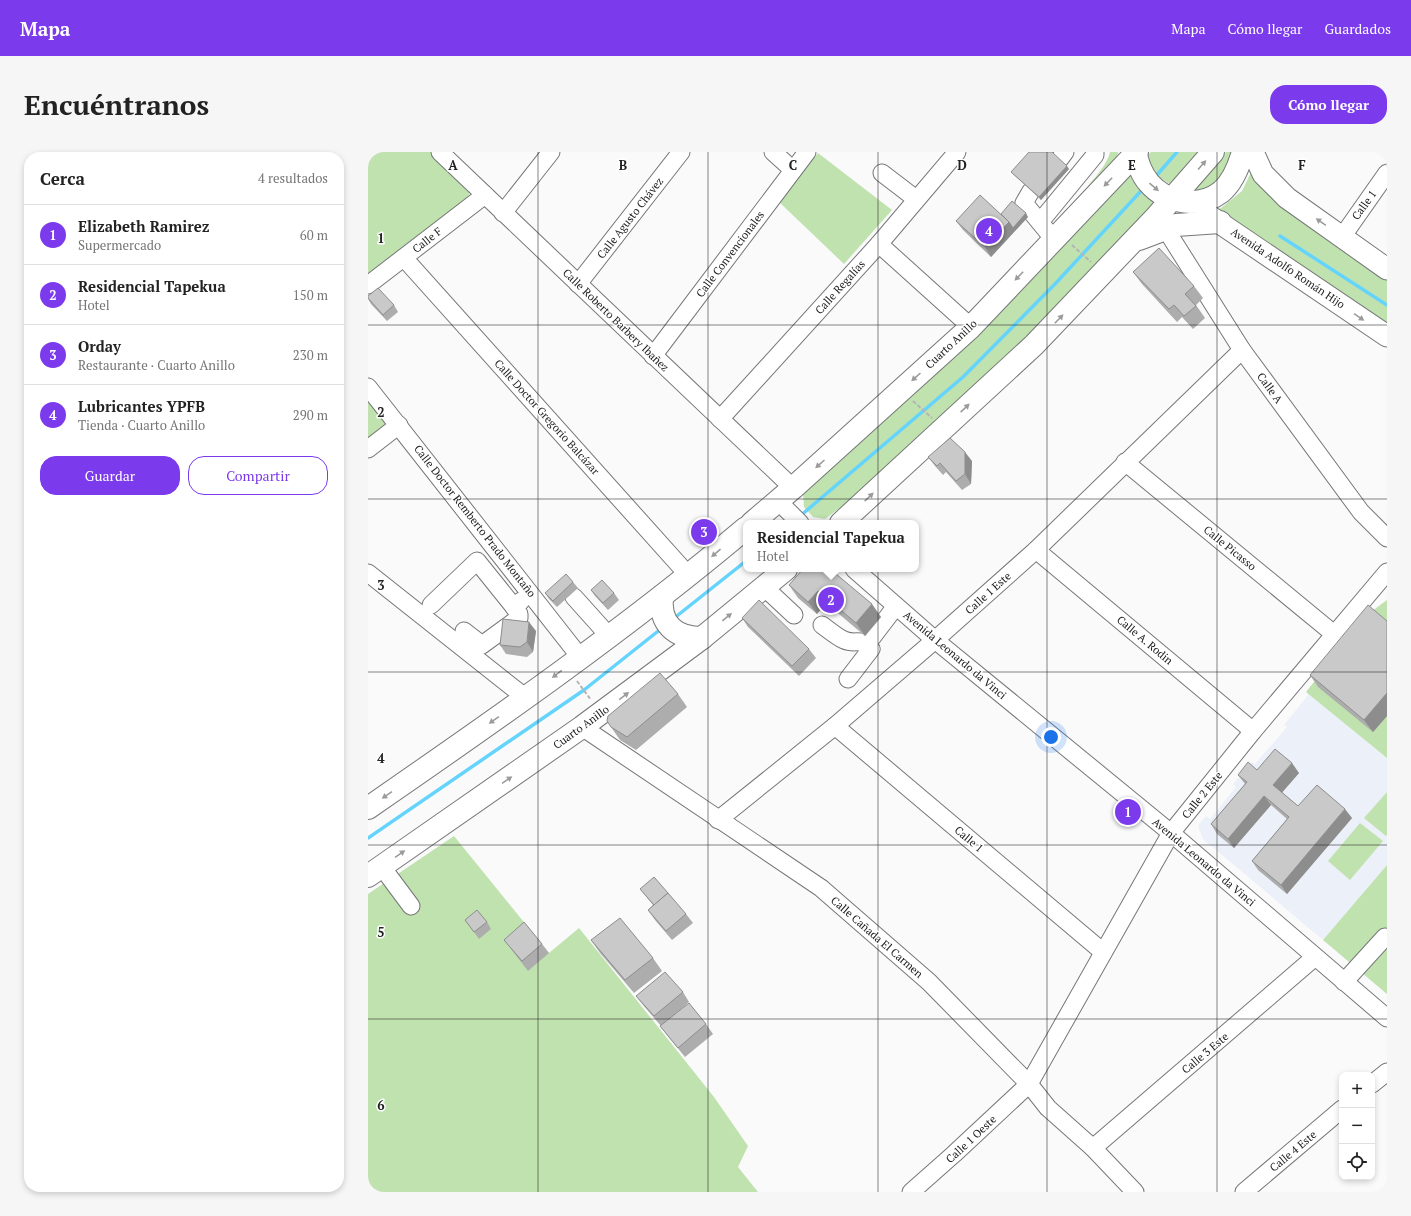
<!DOCTYPE html>
<html lang="es">
<head>
<meta charset="utf-8">
<style>
  body { margin:0; font-family:"PT Serif",serif; background:#f6f6f6; color:#222 }
  .controls { position:absolute; right:12px; bottom:12px; display:grid; overflow:hidden; border-radius:8px; box-shadow:0 2px 6px #0003 }
  .controls button { width:36px; height:36px; display:grid; place-items:center; padding:0; border:0; border-bottom:1px solid #e0e0e0; background:#fff; color:#222; font:20px sans-serif }
  .you { position:absolute; left:683px; top:585px; width:14px; height:14px; margin:-10px; border:3px solid #fff; border-radius:50%; background:#1a73e8; box-shadow:0 0 0 6px #1a73e833 }
  .badge { display:grid; place-items:center; width:26px; height:26px; border-radius:50%; background:#7c3aed; color:#fff; font-size:13px; font-weight:700 }
  .pin { position:absolute; translate:-50% -50%; border:2px solid #fff; box-shadow:0 1px 4px #0006 }
  .popup { position:absolute; left:375px; top:368px; width:176px; height:52px; box-sizing:border-box; display:grid; place-content:center; border-radius:8px; background:#fff; filter:drop-shadow(0 1px 3px #0005); font-size:13px; white-space:nowrap; color:#767676 }
  .popup b { font-size:15px; color:#222 }
  .popup::after { content:''; position:absolute; left:50%; top:100%; margin-left:-8px; border:8px solid transparent; border-top-color:#fff }
  .list { margin:0; padding:0; list-style:none }
  h2 { display:flex; justify-content:space-between; align-items:center; height:52px; margin:0; padding:0 16px; font-size:17px }
  h2 small { font-size:13px; font-weight:400; color:#767676 }
  .list li { display:grid; grid-template-columns:26px 1fr auto; gap:12px; align-items:center; box-sizing:border-box; height:60px; padding:0 16px; border-top:1px solid #e0e0e0 }
  .list b { display:block; font-size:15px; white-space:nowrap }
  .list p { margin:0; font-size:13px; white-space:nowrap; color:#767676 }
  .list em { font-size:13px; font-style:normal; color:#767676 }
  .actions { display:flex; gap:8px; padding:12px 16px }
  .actions a { flex:1; padding:9px 0; border:1px solid #7c3aed; border-radius:16px; text-align:center; font-size:14px; color:#7c3aed }
  .actions .main { background:#7c3aed; color:#fff }
  .icon { flex:none; width:22px; height:22px; fill:none; stroke:currentColor; stroke-width:2; stroke-linecap:round; stroke-linejoin:round }
  .map { position:relative; flex:none; width:1019px; height:1040px; overflow:hidden; border-radius:16px }
  header { display:flex; align-items:center; gap:24px; box-sizing:border-box; height:56px; padding:0 20px; background:#7c3aed; color:#fff }
  header strong { font-size:19px }
  nav { display:flex; gap:22px; margin-inline-start:auto; font-size:14px }
  .intro { display:flex; align-items:center; justify-content:space-between; box-sizing:border-box; height:96px; padding:0 24px }
  h1 { margin:0; font-size:28px }
  .button { padding:10px 18px; border-radius:16px; background:#7c3aed; color:#fff; font-size:14px; font-weight:700 }
  main { display:flex; gap:24px; padding:0 24px }
  aside { flex:1; background:#fff; border-radius:16px; box-shadow:0 2px 6px #0003 }
  .map>svg:first-child { display:block }
</style>
</head>
<body>
<header>
<strong>Mapa</strong>
<nav><a>Mapa</a><a>Cómo llegar</a><a>Guardados</a></nav>
</header>
<div class="intro"><h1>Encuéntranos</h1><a class="button">Cómo llegar</a></div>
<main>
<aside>
<h2>Cerca<small>4 resultados</small></h2>
<ul class="list">
<li><span class="badge">1</span><div><b>Elizabeth Ramirez</b><p>Supermercado</p></div><em>60 m</em></li>
<li><span class="badge">2</span><div><b>Residencial Tapekua</b><p>Hotel</p></div><em>150 m</em></li>
<li><span class="badge">3</span><div><b>Orday</b><p>Restaurante · Cuarto Anillo</p></div><em>230 m</em></li>
<li><span class="badge">4</span><div><b>Lubricantes YPFB</b><p>Tienda · Cuarto Anillo</p></div><em>290 m</em></li>
</ul>
<div class="actions"><a class="main">Guardar</a><a>Compartir</a></div>
</aside>
<div class="map">
<svg width="1019" height="1040" viewBox="0 0 1019 1040">
  <rect width="100%" height="100%" fill="#fafafb"/>
  <polygon fill="#ecf0f8" points="941,542 1019,606 1019,713 955,788 835,687 831,677 831,672 838,664 842,667 868,635 865,632 884,610 887,612 919,575 916,573"/>
  <g fill="#c0e2af">
    <polygon points="0,0 67,0 102,38 100,47 0,124"/>
    <path d="M 742,0 L 750,0 L 749,8 L 687,72 C 700,53 738,20 742,0 Z"/>
    <path d="M 783,0 L 836,0 L 807,34 C 792,29 783,18 780,3 Z"/>
    <polygon points="858,0 871,0 848,37 824,39"/>
    <polygon points="450,1 524,58 476,112 410,49"/>
    <polygon points="885,16 1019,127 1019,172 845,58 853,56 874,39"/>
    <polygon points="763,20 790,48 679,167 489,343 457,367 445,365 436,355 435,341"/>
    <polygon points="0,245 18,272 17,277 0,290"/>
    <polygon points="1019,448 1019,606 938,540 1000,462"/>
    <polygon points="1019,640 1019,683 1018,684 996,666"/>
    <polygon points="992,671 1015,689 982,728 960,709"/>
    <polygon points="86,684 181,801 211,776 346,945 380,994 370,1015 390,1040 0,1040 0,742"/>
    <polygon points="1019,713 1019,842 955,788"/>
  </g>
  <g fill="none" stroke-linecap="round" stroke-linejoin="round">
    <g stroke="#65d4fc" stroke-width="3.5">
      <polyline points="788,24 809,0"/>
      <polyline points="912,84 1019,153"/>
      <polyline points="431,365 595,225 687,132 773,39"/>
      <polyline points="305,467 378,409"/>
      <polyline points="0,686 216,538 294,476"/>
    </g>
    <defs>
      <g id="minor">
        <polyline points="72,0 425,336"/>
        <polyline points="405,0 425,18"/>
        <polyline points="691,8 697,0"/>
        <polyline points="514,21 548,47"/>
        <polyline points="663,39 656,51 679,79"/>
        <polyline points="135,61 183,0"/>
        <polyline points="672,70 727,3 727,0"/>
        <polyline points="797,76 874,198 993,360 1019,386"/>
        <polyline points="974,85 1019,21"/>
        <polyline points="511,92 603,175"/>
        <polyline points="36,106 321,424"/>
        <polyline points="210,132 313,0"/>
        <polyline points="0,133 117,43"/>
        <polyline points="285,204 439,0"/>
        <polyline points="0,235 212,505"/>
        <polyline points="352,267 511,92 589,0"/>
        <polyline points="0,297 31,273"/>
        <polyline points="757,310 966,482"/>
        <polyline points="410,349 432,371"/>
        <polyline points="668,398 885,579"/>
        <polyline points="486,417 567,488 803,681 1019,866"/>
        <polyline points="0,421 158,546"/>
        <polyline points="396,435 426,463"/>
        <polyline points="206,445 241,484"/>
        <polyline points="63,453 109,409 146,455"/>
        <path d="M 454,473 C 461,478 469,485 476,488 C 487,493 494,485 503,497 L 480,527"/>
        <polyline points="96,479 114,493 151,466 151,462 146,455 153,449"/>
        <polyline points="499,492 528,454"/>
        <polyline points="467,574 735,800"/>
        <polyline points="214,575 453,736 561,830 661,932 680,956 725,996 767,1040"/>
        <polyline points="350,668 467,574 567,488 668,398 874,198"/>
        <polyline points="14,715 43,754"/>
        <polyline points="976,830 1017,785"/>
        <polyline points="1004,932 1019,920"/>
        <polyline points="725,996 947,805"/>
        <polyline points="543,1040 586,1002 661,932 803,681 885,579 1019,420"/>
        <polyline points="876,1040 974,957"/>
      </g>
      <g id="major">
        <polyline points="885,0 895,22 919,46 1019,117"/>
        <polyline points="837,61 1019,184"/>
      </g>
      <g id="highway">
        <path d="M 767,0 C 770,11 773,22 781,31 C 798,51 831,57 853,40 C 865,30 871,14 875,0"/>
        <polyline points="771,87 808,73 852,70"/>
        <polyline points="384,371 425,336 603,175 769,0"/>
        <polyline points="473,371 666,193 789,64 845,0"/>
        <path d="M 294,444 C 291,472 307,486 334,486"/>
        <path d="M 0,656 C 129,567 258,477 378,376"/>
        <polyline points="0,724 214,575 334,486 418,417"/>
      </g>
    </defs>
    <use href="#minor" stroke="#767778" stroke-width="19"/>
    <use href="#major" stroke="#767778" stroke-width="23"/>
    <use href="#highway" stroke="#767778" stroke-width="24"/>
    <g stroke="#b4b4b5" stroke-width="2" stroke-dasharray="4 2" stroke-linecap="butt">
      <polyline points="704,93 723,110"/>
      <polyline points="545,249 564,266"/>
      <polyline points="209,529 223,548"/>
    </g>
    <use href="#minor" stroke="#fff" stroke-width="17"/>
    <use href="#major" stroke="#fff" stroke-width="21"/>
    <use href="#highway" stroke="#fff" stroke-width="22"/>
  </g>
  <g fill="#adadae">
    <polygon points="701,17 673,48 646,23 643,20"/>
    <polygon points="633,62 660,65 623,105 595,78 588,69"/>
    <polygon points="765,120 826,134 835,146 828,153 837,166 825,177 814,165 809,170 774,132"/>
    <polygon points="0,147 26,153 30,160 19,169 3,152"/>
    <polygon points="560,305 604,309 603,332 594,338 578,320 575,323 567,314"/>
    <polygon points="435,417 513,465 497,484 458,451 449,462 430,446 421,433"/>
    <polygon points="205,430 210,436 189,455 181,447 177,441"/>
    <polygon points="223,438 246,441 251,448 240,458 227,444"/>
    <polygon points="374,466 441,497 448,506 431,524 380,475"/>
    <polygon points="1019,469 1019,564 1005,580 950,535 942,523"/>
    <polygon points="168,479 165,500 159,505 138,502 132,493"/>
    <polygon points="310,542 319,555 268,598 252,588 243,575"/>
    <polygon points="931,621 914,640 930,654 984,666 919,742 890,718 884,709 919,667 903,653 866,696 849,682 843,672 877,632 870,623"/>
    <polygon points="272,737 318,762 325,771 304,788 287,768 280,758 285,753"/>
    <polygon points="97,768 119,770 123,777 111,787"/>
    <polygon points="136,788 174,792 181,801 160,819 143,797"/>
    <polygon points="223,788 285,806 294,819 266,841 232,801"/>
    <polygon points="315,840 321,850 305,864 338,872 345,882 317,905 299,883 292,874 293,874 275,853 268,844"/>
  </g>
  <g fill="#8d8d8d">
    <polygon points="699,14 701,17 673,48 671,45"/>
    <polygon points="658,61 660,65 623,105 617,95 641,70"/>
    <polygon points="597,300 604,309 603,332 597,322"/>
    <polygon points="450,439 458,451 449,462 440,450"/>
    <polygon points="504,452 513,465 497,484 488,471"/>
    <polygon points="161,470 168,479 165,500 159,490"/>
    <polygon points="1019,541 1019,564 1005,580 996,568"/>
    <polygon points="924,611 931,621 912,643 905,633"/>
    <polygon points="896,644 903,653 866,696 860,687"/>
    <polygon points="977,657 984,666 919,742 913,733"/>
  </g>
  <g fill="#c9c9ca" stroke="#8d8d8d">
    <polygon points="661,0 684,0 699,14 671,45 643,20"/>
    <polygon points="612,43 641,70 617,95 588,69"/>
    <polygon points="644,49 658,61 645,76 641,70 633,62"/>
    <polygon points="791,96 826,134 817,142 828,154 816,164 806,153 801,157 765,120"/>
    <polygon points="10,136 26,153 15,163 0,146 0,144"/>
    <polygon points="582,286 597,300 597,322 588,329 572,311 569,314 560,305"/>
    <polygon points="435,417 462,417 504,452 488,471 450,439 440,450 421,433"/>
    <polygon points="198,422 205,430 185,449 177,441"/>
    <polygon points="234,428 246,441 235,451 223,438"/>
    <polygon points="391,448 441,497 424,514 374,466"/>
    <polygon points="1000,453 1019,469 1019,541 996,568 942,523"/>
    <polygon points="135,467 161,470 159,490 152,495 132,493"/>
    <polygon points="292,521 310,542 259,585 243,575 239,569 240,564"/>
    <polygon points="907,597 924,611 905,633 930,654 949,633 977,657 913,733 884,709 921,665 896,644 860,687 843,672 879,630 870,623 880,610 889,618"/>
    <polygon points="286,725 300,741 286,753 272,737"/>
    <polygon points="300,741 318,762 298,779 280,758"/>
    <polygon points="109,758 119,770 106,780 97,768"/>
    <polygon points="252,766 285,806 257,828 223,788"/>
    <polygon points="156,770 174,792 154,809 136,788"/>
    <polygon points="297,820 315,840 286,864 268,844"/>
    <polygon points="321,851 338,872 310,896 292,874"/>
  </g>
  <defs><path id="oneway-solid" d="M-6-.8H1V-3.2L6.5 0L1 3.2V.8H-6Z"/></defs>
  <g fill="#9b9b9c">
    <use href="#oneway-solid" transform="translate(834 13) rotate(-49)"/>
    <use href="#oneway-solid" transform="translate(740 30) rotate(134)"/>
    <use href="#oneway-solid" transform="translate(786 35) rotate(40)"/>
    <use href="#oneway-solid" transform="translate(953 70) rotate(-145)"/>
    <use href="#oneway-solid" transform="translate(651 124) rotate(134)"/>
    <use href="#oneway-solid" transform="translate(991 165) rotate(34)"/>
    <use href="#oneway-solid" transform="translate(691 167) rotate(-46)"/>
    <use href="#oneway-solid" transform="translate(548 225) rotate(138)"/>
    <use href="#oneway-solid" transform="translate(597 256) rotate(-43)"/>
    <use href="#oneway-solid" transform="translate(452 312) rotate(138)"/>
    <use href="#oneway-solid" transform="translate(501 345) rotate(-43)"/>
    <use href="#oneway-solid" transform="translate(348 401) rotate(140)"/>
    <use href="#oneway-solid" transform="translate(359 465) rotate(-39)"/>
    <use href="#oneway-solid" transform="translate(189 522) rotate(143)"/>
    <use href="#oneway-solid" transform="translate(256 544) rotate(-37)"/>
    <use href="#oneway-solid" transform="translate(126 568) rotate(145)"/>
    <use href="#oneway-solid" transform="translate(139 628) rotate(-35)"/>
    <use href="#oneway-solid" transform="translate(19 643) rotate(145)"/>
    <use href="#oneway-solid" transform="translate(32 702) rotate(-35)"/>
  </g>
  <path fill="none" stroke="#212122" stroke-width="1" stroke-opacity="0.55" d="M 170,0 L 170,1040M 340,0 L 340,1040M 510,0 L 510,1040M 679,0 L 679,1040M 849,0 L 849,1040M 0,173 L 1019,173M 0,347 L 1019,347M 0,520 L 1019,520M 0,693 L 1019,693M 0,867 L 1019,867"/>
  <g text-anchor="middle" dominant-baseline="central" stroke-width="3" stroke-linejoin="round" paint-order="stroke">
    <g font-size="11" fill="#212122" stroke="#fff">
      <text transform="translate(996 53) rotate(-54)">Calle 1</text>
      <text transform="translate(262 66) rotate(-52)">Calle Agusto Chávez</text>
      <text transform="translate(59 88) rotate(-38)">Calle F</text>
      <text transform="translate(362 102) rotate(-53)">Calle Convencionales</text>
      <text transform="translate(920 116) rotate(34)">Avenida Adolfo Román Hijo</text>
      <text transform="translate(472 135) rotate(-48)">Calle Regalías</text>
      <text transform="translate(248 168) rotate(44)">Calle Roberto Barbery Ibañez</text>
      <text transform="translate(583 192) rotate(-43)">Cuarto Anillo</text>
      <text transform="translate(902 236) rotate(54)">Calle A</text>
      <text transform="translate(179 265) rotate(48)">Calle Doctor Gregorio Balcázar</text>
      <text transform="translate(107 369) rotate(52)">Calle Doctor Remberto Prado Montaño</text>
      <text transform="translate(862 396) rotate(39)">Calle Picasso</text>
      <text transform="translate(620 441) rotate(-42)">Calle 1 Este</text>
      <text transform="translate(777 488) rotate(40)">Calle A. Rodin</text>
      <text transform="translate(587 503) rotate(40)">Avenida Leonardo da Vinci</text>
      <text transform="translate(213 575) rotate(-36)">Cuarto Anillo</text>
      <text transform="translate(834 643) rotate(-51)">Calle 2 Este</text>
      <text transform="translate(601 687) rotate(40)">Calle 1</text>
      <text transform="translate(836 710) rotate(40)">Avenida Leonardo da Vinci</text>
      <text transform="translate(509 785) rotate(41)">Calle Cañada El Carmen</text>
      <text transform="translate(837 901) rotate(-40)">Calle 3 Este</text>
      <text transform="translate(603 987) rotate(-43)">Calle 1 Oeste</text>
      <text transform="translate(925 999) rotate(-40)">Calle 4 Este</text>
    </g>
  </g>
  <g font-size="13" text-anchor="middle" font-weight="bold" fill="#212122" stroke="#fff" stroke-width="3" stroke-linejoin="round" paint-order="stroke">
    <text x="85" y="18">A</text>
    <text x="255" y="18">B</text>
    <text x="425" y="18">C</text>
    <text x="594" y="18">D</text>
    <text x="764" y="18">E</text>
    <text x="934" y="18">F</text>
    <text x="13" y="91">1</text>
    <text x="13" y="265">2</text>
    <text x="13" y="438">3</text>
    <text x="13" y="611">4</text>
    <text x="13" y="785">5</text>
    <text x="13" y="958">6</text>
  </g>
</svg>
<div class="controls">
<button>+</button>
<button>−</button>
<button><svg class="icon" aria-label="locate" viewBox="0 0 24 24"><circle cx="12" cy="12" r="6"/><path d="M12 2v4M12 18v4M2 12h4M18 12h4"/></svg></button>
</div>
<div class="you"></div>
<div class="pin badge" style="left:760px;top:660px">1</div>
<div class="pin badge" style="left:463px;top:448px">2</div>
<div class="popup"><b>Residencial Tapekua</b>Hotel</div>
<div class="pin badge" style="left:336px;top:380px">3</div>
<div class="pin badge" style="left:621px;top:79px">4</div>
</div>
</main>
</body>
</html>
